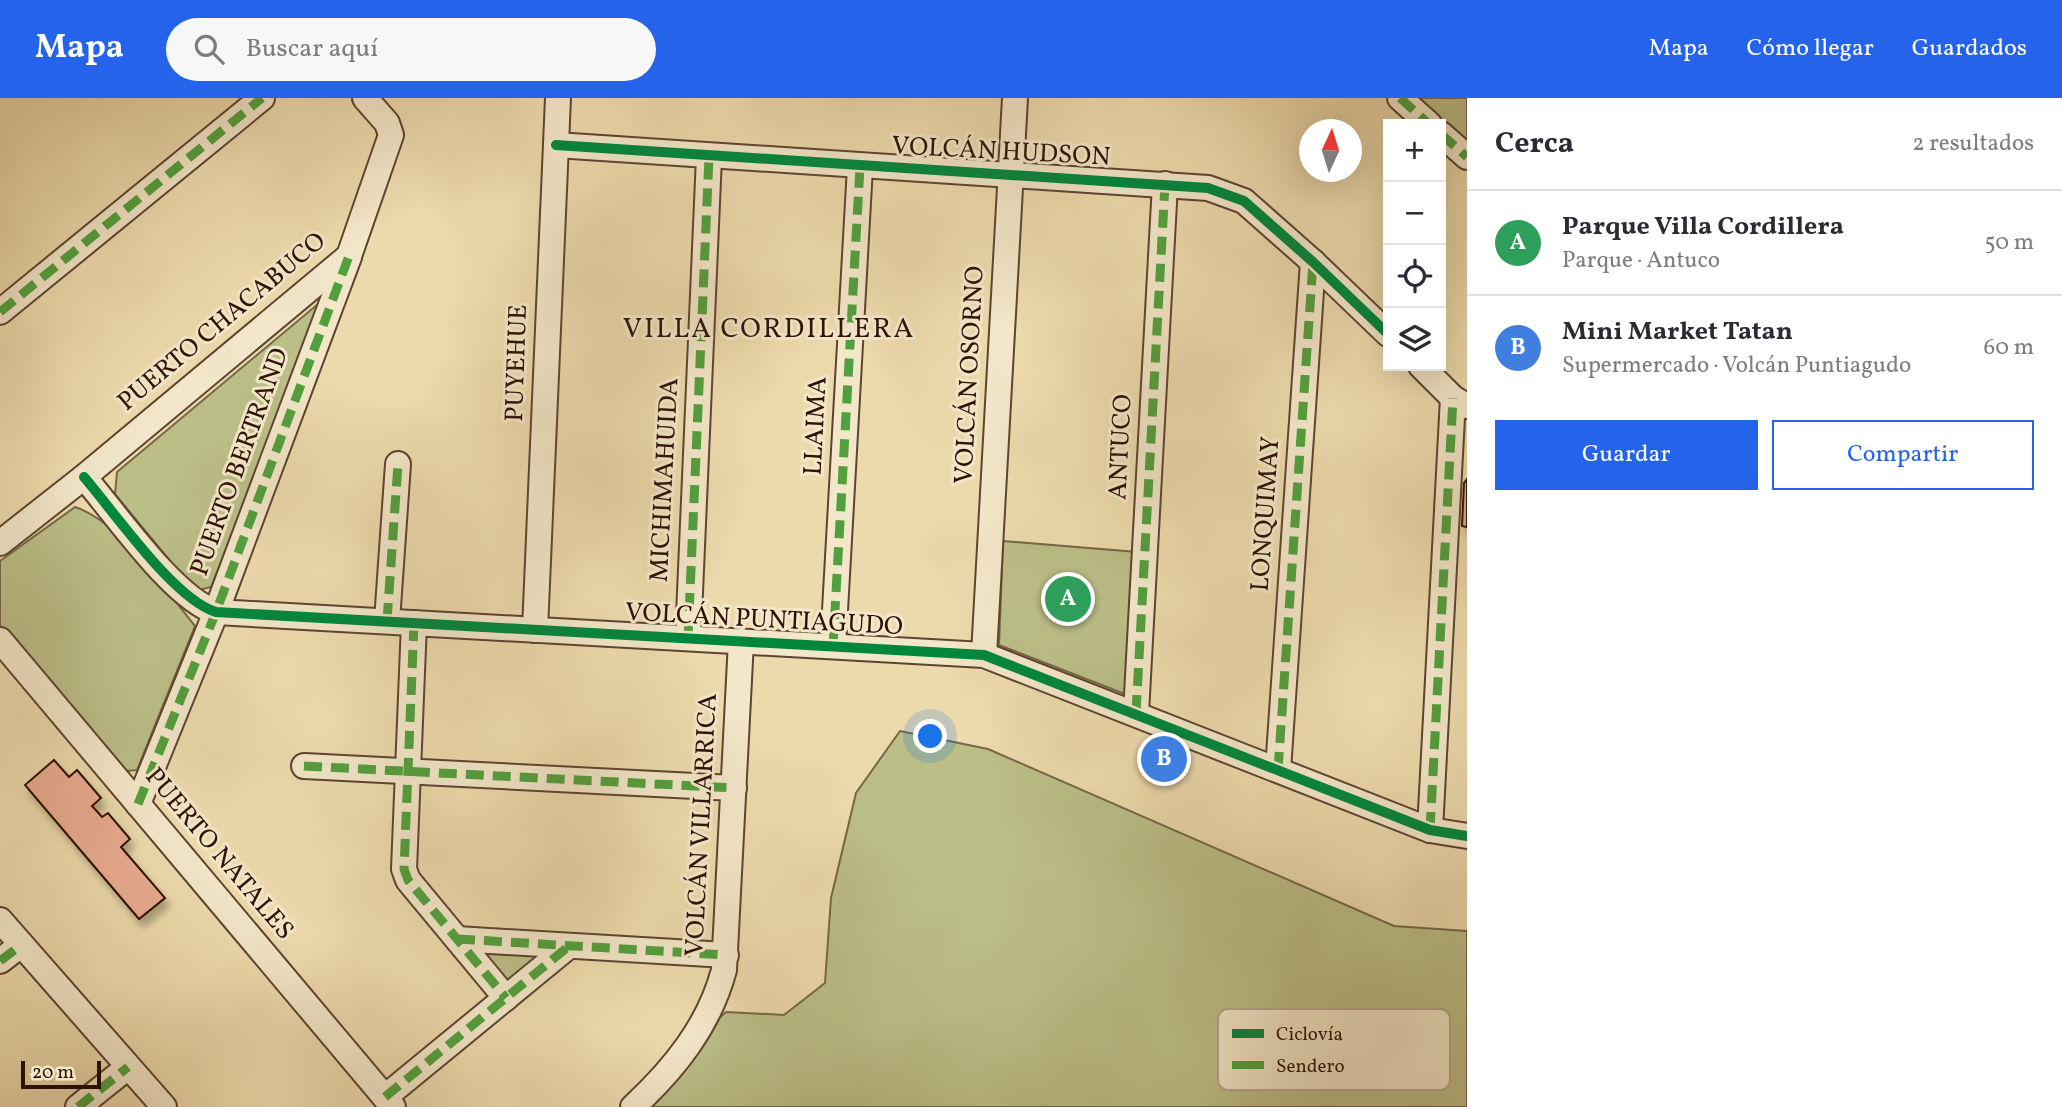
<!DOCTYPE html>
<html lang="es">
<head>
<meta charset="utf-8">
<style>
  body { margin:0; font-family:Vollkorn,serif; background:#f7f7f7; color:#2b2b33 }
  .controls { position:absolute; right:21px; top:21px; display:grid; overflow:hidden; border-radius:0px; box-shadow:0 7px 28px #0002 }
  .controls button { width:63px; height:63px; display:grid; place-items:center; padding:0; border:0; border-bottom:2px solid #e1e1e2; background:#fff; color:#2b2b33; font:35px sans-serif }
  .compass { position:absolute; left:1299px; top:21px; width:63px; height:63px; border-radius:50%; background:#fff; box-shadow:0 7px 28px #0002; rotate:4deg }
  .scale { position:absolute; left:21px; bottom:18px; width:80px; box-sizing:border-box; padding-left:7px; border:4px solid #2f1206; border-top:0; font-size:19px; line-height:24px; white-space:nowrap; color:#2f1206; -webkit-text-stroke:5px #f3e7c9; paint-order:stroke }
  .you { position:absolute; left:931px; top:639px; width:24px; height:24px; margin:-18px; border:5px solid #fff; border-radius:50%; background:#1a73e8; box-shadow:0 0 0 10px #1a73e833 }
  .badge { display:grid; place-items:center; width:46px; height:46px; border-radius:50%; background:#2563eb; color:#fff; font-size:23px; font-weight:700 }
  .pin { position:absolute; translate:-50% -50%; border:4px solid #fff; box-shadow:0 2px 7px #0006 }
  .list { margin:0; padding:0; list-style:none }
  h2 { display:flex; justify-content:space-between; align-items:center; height:91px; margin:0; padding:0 28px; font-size:30px }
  h2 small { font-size:23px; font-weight:400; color:#7c7c81 }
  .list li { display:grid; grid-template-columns:46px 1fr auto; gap:21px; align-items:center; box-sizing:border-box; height:105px; padding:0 28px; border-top:2px solid #e1e1e2 }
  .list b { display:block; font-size:26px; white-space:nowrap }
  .list p { margin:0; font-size:23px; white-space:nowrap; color:#7c7c81 }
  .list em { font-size:23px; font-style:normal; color:#7c7c81 }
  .actions { display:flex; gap:14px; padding:21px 28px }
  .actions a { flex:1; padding:16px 0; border:2px solid #2563eb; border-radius:0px; text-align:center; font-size:24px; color:#2563eb }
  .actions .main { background:#2563eb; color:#fff }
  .icon { flex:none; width:38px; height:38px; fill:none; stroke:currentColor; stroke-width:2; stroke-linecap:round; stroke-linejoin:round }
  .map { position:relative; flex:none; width:1467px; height:1009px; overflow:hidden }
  header { display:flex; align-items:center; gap:42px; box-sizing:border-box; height:98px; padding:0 35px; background:#2563eb; color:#fff }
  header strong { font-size:33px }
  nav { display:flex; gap:38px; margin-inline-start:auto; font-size:24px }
  .search { width:490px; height:63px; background:#f7f7f7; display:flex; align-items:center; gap:18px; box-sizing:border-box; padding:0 24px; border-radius:38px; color:#7c7c81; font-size:26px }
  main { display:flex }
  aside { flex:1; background:#fff }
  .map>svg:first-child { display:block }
</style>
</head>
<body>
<header>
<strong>Mapa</strong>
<div class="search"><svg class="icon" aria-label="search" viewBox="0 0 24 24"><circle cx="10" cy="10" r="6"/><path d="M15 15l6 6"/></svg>Buscar aquí</div>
<nav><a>Mapa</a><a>Cómo llegar</a><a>Guardados</a></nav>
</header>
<main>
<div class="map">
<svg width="1467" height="1009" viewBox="0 0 1467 1009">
  <defs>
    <filter id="shadow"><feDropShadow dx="4.5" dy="8" stdDeviation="3.5" flood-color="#0004"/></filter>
  </defs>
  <rect width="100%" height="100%" fill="#eddaac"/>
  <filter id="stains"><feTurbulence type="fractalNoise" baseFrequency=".00286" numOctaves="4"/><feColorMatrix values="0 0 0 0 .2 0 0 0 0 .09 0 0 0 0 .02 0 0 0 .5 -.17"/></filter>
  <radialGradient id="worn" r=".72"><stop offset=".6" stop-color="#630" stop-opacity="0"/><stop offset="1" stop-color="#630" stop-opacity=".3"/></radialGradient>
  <g fill="#bbbe87" stroke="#756846" stroke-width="2">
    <polygon points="1412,0 1467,0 1467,47"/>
    <polygon points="318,206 322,210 318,223 211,489 199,492 189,486 115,396 117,374"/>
    <path d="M 75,409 C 122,425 163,489 195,528 L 137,672 L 127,673 L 115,661 L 0,529 L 0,463 Z"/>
    <polygon points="1003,443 1137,454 1130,598 999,547"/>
    <polygon points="900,633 988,651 1394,828 1467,833 1467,1009 646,1009 706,932 726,914 784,917 825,885 831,800 856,695"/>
    <polygon points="481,852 538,857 538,861 507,883"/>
  </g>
  <g fill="#e8ab90" stroke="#2f1206" stroke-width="2" filter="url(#shadow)">
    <polygon points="1467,381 1467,429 1462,428 1464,385"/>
    <polygon points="54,662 69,679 77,672 101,700 92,708 102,719 108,715 130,741 121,749 165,800 139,821 25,687"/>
  </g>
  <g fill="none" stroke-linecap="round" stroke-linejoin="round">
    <defs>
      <g id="street">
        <polyline points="1400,0 1429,26"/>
        <polyline points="1441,36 1467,59"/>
        <polyline points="556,47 1208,90 1244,103 1313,164 1388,236"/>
        <polyline points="0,214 262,0"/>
        <polyline points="1421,268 1453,300 1467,308"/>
        <path d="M 84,379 C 115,415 174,501 216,514 L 984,557 L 1430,732 L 1467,738"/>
        <polyline points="0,445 84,379 349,158 391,37 387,25 365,0"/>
        <polyline points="387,523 398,366"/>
        <polyline points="414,525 404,771 408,782 506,900"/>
        <polyline points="535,532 558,0"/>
        <polyline points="688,540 709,59"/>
        <polyline points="0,542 393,1009"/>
        <polyline points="833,548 860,69"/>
        <polyline points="984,557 1015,0"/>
        <polyline points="1136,615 1165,86"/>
        <polyline points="304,668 734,690"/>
        <polyline points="1278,672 1313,164"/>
        <polyline points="138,706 216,514 349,159"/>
        <polyline points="1430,732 1453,300"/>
        <polyline points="0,822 164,1009"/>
        <polyline points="457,841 726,857"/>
        <polyline points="0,863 21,847"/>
        <polyline points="385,999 569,848"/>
        <polyline points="78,1009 128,969"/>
        <path d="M 633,1009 C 674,971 709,928 724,872 L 741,543"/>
      </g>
    </defs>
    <use href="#street" stroke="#5e4430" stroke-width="28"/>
    <use href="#street" stroke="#f3e7c9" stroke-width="24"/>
    <g stroke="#52a03d" stroke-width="9" stroke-dasharray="18 9" stroke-linecap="butt">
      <polyline points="1400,0 1429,26"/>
      <polyline points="1441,36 1467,59"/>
      <polyline points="0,214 262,0"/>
      <polyline points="387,523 398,366"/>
      <polyline points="414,525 404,771 408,782 506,900"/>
      <polyline points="688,540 709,59"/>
      <polyline points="833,548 860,69"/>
      <polyline points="1136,615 1165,86"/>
      <polyline points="304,668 734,690"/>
      <polyline points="1278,672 1313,164"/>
      <polyline points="138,706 216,514 349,158"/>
      <polyline points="1430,732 1453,300"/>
      <polyline points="457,841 726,857"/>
      <polyline points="0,863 21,847"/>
      <polyline points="385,999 569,848"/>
      <polyline points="78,1009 128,969"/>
    </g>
    <defs>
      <g id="cycleway">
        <polyline points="556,47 1208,90 1244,103 1313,164 1388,236"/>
        <path d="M 84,379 C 115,415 174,501 216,514 L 984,557 L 1430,732 L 1467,738"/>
      </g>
    </defs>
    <use href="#cycleway" stroke="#f3e7c9" stroke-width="15"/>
    <use href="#cycleway" stroke="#00873e" stroke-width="10"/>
  </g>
  <g text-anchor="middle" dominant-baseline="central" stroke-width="6" stroke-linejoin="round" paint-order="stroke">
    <g font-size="26" fill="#2f1206" stroke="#f3e7c9">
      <text transform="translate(1001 54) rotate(3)">VOLCÁN HUDSON</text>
      <text transform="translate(222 224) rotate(-40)">PUERTO CHACABUCO</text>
      <text transform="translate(517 265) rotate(-88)">PUYEHUE</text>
      <text transform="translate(970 277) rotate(-87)">VOLCÁN OSORNO</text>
      <text transform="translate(816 328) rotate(-87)">LLAIMA</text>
      <text transform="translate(1121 349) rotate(-87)">ANTUCO</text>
      <text transform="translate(240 364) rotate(-70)">PUERTO BERTRAND</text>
      <text transform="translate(665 382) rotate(-87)">MICHIMAHUIDA</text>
      <text transform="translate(1266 416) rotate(-86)">LONQUIMAY</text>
      <text transform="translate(764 522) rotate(3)">VOLCÁN PUNTIAGUDO</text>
      <text transform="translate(702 727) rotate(-87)">VOLCÁN VILLARRICA</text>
      <text transform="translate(219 756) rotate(50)">PUERTO NATALES</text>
    </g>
    <g font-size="28" letter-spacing="2" fill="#2f1206" stroke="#f3e7c9">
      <text x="769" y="231">VILLA CORDILLERA</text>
    </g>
  </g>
  <rect x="1218" y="911" width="232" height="81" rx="10" fill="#f3e7c9" stroke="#b8a78e" stroke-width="2"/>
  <rect x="1232" y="931" width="32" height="9" fill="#00873e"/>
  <rect x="1232" y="963" width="32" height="8" fill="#52a03d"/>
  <g font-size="19" fill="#2f1206">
    <text x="1276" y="942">Ciclovía</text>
    <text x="1276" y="974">Sendero</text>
  </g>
  <rect width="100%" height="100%" filter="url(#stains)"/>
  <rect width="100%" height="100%" fill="url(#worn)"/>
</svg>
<div class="controls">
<button>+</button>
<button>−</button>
<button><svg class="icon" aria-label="locate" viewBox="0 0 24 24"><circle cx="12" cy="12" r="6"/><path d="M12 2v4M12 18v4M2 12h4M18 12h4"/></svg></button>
<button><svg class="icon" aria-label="layers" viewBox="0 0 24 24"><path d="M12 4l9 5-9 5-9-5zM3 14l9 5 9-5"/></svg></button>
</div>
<svg class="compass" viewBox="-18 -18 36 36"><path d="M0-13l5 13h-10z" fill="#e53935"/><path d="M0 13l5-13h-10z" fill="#7c7c81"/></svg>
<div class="scale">20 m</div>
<div class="you"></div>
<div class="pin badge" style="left:1068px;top:501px;background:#2e9e5b">A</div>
<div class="pin badge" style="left:1164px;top:661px;background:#3f7fe0">B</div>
</div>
<aside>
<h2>Cerca<small>2 resultados</small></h2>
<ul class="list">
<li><span class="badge" style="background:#2e9e5b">A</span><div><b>Parque Villa Cordillera</b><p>Parque · Antuco</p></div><em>50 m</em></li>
<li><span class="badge" style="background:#3f7fe0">B</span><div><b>Mini Market Tatan</b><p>Supermercado · Volcán Puntiagudo</p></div><em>60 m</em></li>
</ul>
<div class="actions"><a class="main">Guardar</a><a>Compartir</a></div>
</aside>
</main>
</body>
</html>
